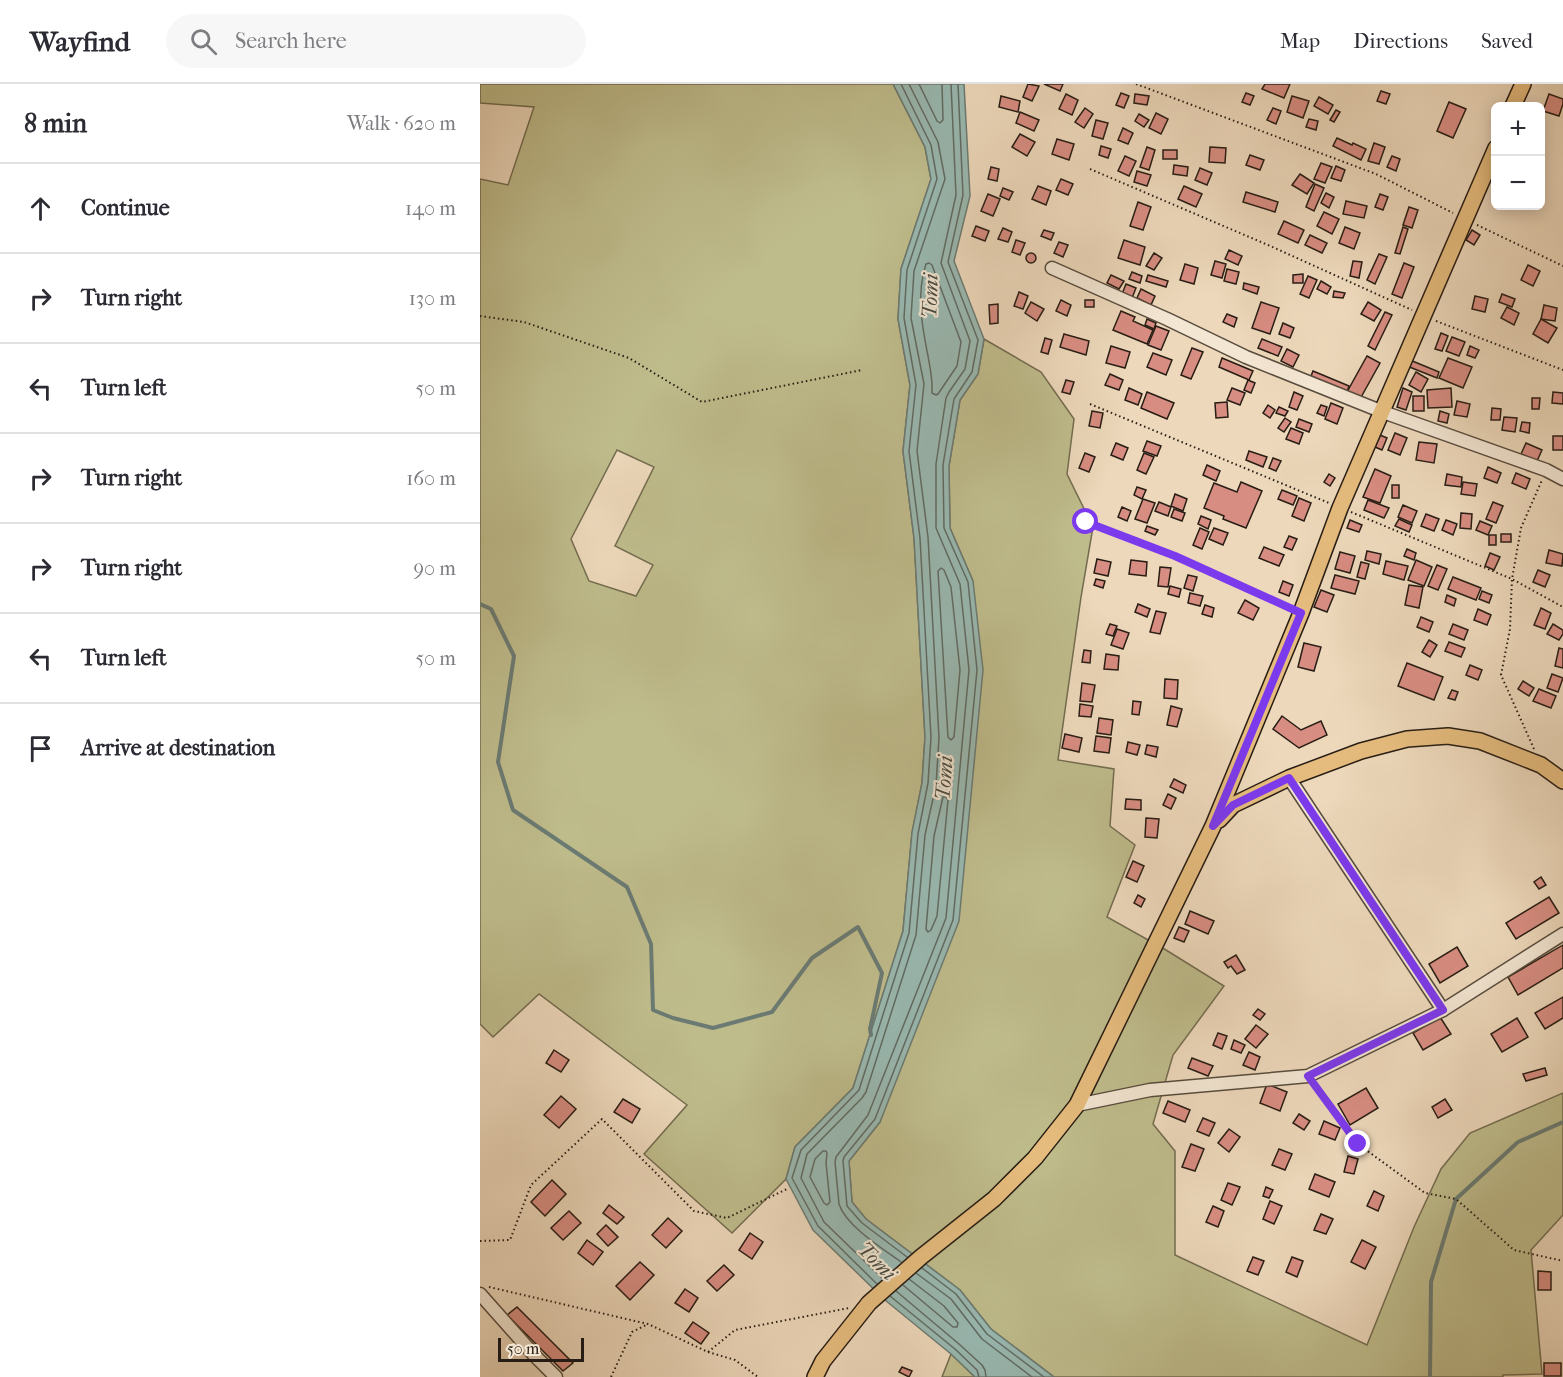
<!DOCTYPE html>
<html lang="en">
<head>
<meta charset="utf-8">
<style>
  body { margin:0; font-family:"IM FELL French Canon",serif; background:#f7f7f7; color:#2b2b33 }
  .controls { position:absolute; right:18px; top:18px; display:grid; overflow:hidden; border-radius:9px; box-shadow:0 3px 15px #0003 }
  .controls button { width:54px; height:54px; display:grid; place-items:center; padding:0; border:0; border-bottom:2px solid #e1e1e2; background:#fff; color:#2b2b33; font:30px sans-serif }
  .scale { position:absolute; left:18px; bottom:15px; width:86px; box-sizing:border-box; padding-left:6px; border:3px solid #271d14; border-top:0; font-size:16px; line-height:21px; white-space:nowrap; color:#271d14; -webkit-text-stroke:4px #f3e6d3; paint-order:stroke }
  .stop { position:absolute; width:18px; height:18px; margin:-14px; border:4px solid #7c3aed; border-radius:50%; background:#fff }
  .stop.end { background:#7c3aed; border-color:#fff; box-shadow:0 2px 6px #0008 }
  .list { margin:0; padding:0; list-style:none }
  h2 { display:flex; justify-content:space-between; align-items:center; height:78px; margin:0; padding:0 24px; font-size:26px }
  h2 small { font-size:20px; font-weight:400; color:#7c7c81 }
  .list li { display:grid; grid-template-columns:39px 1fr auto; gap:18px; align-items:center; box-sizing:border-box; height:90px; padding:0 24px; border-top:2px solid #e1e1e2 }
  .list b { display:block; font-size:22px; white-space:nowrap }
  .list em { font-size:20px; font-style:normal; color:#7c7c81 }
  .icon { flex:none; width:33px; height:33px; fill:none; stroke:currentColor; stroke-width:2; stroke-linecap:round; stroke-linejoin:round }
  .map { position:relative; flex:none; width:1083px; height:1293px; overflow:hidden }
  header { display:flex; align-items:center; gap:36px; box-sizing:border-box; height:84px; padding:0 30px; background:#fff; border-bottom:2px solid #e1e1e2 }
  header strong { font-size:28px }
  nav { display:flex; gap:33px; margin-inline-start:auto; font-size:21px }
  .search { width:420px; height:54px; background:#f7f7f7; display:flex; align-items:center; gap:15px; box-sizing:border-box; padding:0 21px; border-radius:33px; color:#7c7c81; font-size:22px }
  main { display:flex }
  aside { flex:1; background:#fff }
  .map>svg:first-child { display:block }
</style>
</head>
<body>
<header>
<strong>Wayfind</strong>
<div class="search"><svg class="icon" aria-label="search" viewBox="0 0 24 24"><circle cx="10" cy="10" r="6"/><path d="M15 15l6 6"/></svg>Search here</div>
<nav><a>Map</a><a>Directions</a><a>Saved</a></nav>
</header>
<main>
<aside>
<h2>8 min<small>Walk · 620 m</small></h2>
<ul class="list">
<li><svg class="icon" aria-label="ahead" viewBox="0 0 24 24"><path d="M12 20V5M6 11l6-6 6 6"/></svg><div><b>Continue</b></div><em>140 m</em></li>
<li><svg class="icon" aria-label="right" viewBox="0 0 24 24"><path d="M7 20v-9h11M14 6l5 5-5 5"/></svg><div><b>Turn right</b></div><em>130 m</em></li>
<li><svg class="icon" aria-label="left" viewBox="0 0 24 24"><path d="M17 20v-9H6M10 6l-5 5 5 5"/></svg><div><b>Turn left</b></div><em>50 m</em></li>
<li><svg class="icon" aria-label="right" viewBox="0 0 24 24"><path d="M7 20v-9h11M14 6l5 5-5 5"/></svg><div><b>Turn right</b></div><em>160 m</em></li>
<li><svg class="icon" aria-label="right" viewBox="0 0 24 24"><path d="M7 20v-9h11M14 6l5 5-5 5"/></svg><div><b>Turn right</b></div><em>90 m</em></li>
<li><svg class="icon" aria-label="left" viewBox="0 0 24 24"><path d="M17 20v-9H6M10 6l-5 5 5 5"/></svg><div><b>Turn left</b></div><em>50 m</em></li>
<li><svg class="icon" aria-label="arrive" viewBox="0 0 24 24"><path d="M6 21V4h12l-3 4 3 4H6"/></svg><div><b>Arrive at destination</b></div></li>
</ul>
</aside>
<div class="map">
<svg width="1083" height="1293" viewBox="0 0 1083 1293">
  <rect width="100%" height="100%" fill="#edd8bb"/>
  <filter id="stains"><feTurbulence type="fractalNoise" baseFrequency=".00333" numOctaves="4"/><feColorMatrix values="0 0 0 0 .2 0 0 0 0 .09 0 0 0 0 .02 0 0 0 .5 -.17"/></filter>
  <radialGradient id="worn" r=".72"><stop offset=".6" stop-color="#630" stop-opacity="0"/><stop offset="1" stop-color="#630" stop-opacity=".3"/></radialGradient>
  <g fill="#bfbc8c" stroke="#736c50" stroke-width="1.5" fill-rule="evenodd">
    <path d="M 0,0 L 413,0 L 445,63 L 451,95 L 421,185 L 418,235 L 430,301 L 423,367 L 434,454 L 445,653 L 442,699 L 432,749 L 423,847 L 373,1004 L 315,1063 L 306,1095 L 252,1149 L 164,1070 L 207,1021 L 59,910 L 13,953 L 0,940 L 0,95 L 28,101 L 54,23 L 0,19 ZM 137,366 L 174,383 L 135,462 L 173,481 L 156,512 L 109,497 L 91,455 Z"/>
    <polygon points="504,255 561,288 594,335 587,390 613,443 601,513 578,676 634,685 630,742 655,761 627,833 686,866 744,902 693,971 673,1040 695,1067 695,1171 887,1261 934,1143 961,1085 990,1049 1083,1009 1083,1131 1051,1166 1062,1290 1023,1291 1023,1293 574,1293 511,1245 480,1206 386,1135 372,1118 369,1077 400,1038 493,497 470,444 469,382 480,316 498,290"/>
    <polygon points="471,1270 495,1293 462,1293"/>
  </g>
  <polygon fill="#99b9b2" stroke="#6b7b73" stroke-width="1.5" points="413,0 484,0 490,112 474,177 504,255 498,290 480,316 469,382 470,444 493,497 503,586 479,837 400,1038 369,1077 372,1118 386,1135 480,1206 511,1245 574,1293 495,1293 471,1270 405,1216 333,1146 306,1095 315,1063 373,1004 423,847 432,748 442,699 445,653 434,454 423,367 430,301 418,235 421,185 451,95 445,63"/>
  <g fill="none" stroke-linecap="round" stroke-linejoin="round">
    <g stroke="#606b63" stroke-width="1.5">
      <polyline points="439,0 457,37 460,39 463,36 462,0"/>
      <path d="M 449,179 L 452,181 L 481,258 L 477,282 L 458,310 L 456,311 L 452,309 C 453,296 450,284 448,272 C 442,242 436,210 446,180 Z"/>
      <polygon points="461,484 464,486 471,503 480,586 474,653 471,656 468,653 458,487"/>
      <polygon points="463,713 466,713 468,716 457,832 451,846 448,848 446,845 454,752"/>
      <polygon points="343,1067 346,1067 347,1069 346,1079 350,1118 347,1121 344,1119 330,1093 335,1075"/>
      <polyline points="427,1173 382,1139 367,1122 363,1077 364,1073 395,1035 473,836 497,586 488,498 464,444 463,381 474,315 492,288 498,256 468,178 483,111 478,0"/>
      <path d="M 421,1178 C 403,1165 366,1142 359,1120 L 355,1078 L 356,1073 L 388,1031 L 466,834 L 489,586 L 480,500 L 456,444 L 456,380 L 466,314 L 469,308 L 485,285 L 490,257 L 461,179 L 476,111 L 471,0"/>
      <polyline points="442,1184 476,1210 507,1250 564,1293"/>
      <polyline points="436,1189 471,1215 502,1255 552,1293"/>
      <polyline points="403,1195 344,1138 321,1094 327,1070 382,1014 386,1008 436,851 445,751 456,701 459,654 448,453 437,367 444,300 431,234 434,187 465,95 458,58 429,0"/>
      <polyline points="397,1200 338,1142 312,1094 321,1066 379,1006 429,849 438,750 448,699 451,653 440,454 429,367 436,301 424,234 427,186 457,95 451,61 421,0"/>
      <polyline points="423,1201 473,1243 477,1243 478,1239 464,1222 429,1195"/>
      <polyline points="416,1207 479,1260 502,1281 505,1286 506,1293"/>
      <polyline points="410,1212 475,1265 497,1286 499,1293"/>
    </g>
    <g stroke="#6b7b73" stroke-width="4">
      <polyline points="0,520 11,525 34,572 18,678 33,726 147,803 171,860 173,926 193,934 233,944 292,928 332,874 378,843 402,889 390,945 391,951"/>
      <polyline points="950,1293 951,1198 976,1115 1038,1058 1083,1038"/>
    </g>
  </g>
  <g fill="#d88d82" stroke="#271d14" stroke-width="1.5">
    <polygon points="548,0 559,2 552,17 543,13"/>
    <polygon points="564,0 583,0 580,7"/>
    <polygon points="785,0 810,0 804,14 782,5"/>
    <polygon points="901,7 910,10 906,20 897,17"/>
    <polygon points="641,9 649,12 644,24 636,21"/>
    <polygon points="766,9 774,12 770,21 762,18"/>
    <polygon points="586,10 598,16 592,31 579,25"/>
    <polygon points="655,10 669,12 667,21 654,19"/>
    <polygon points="1069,10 1083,15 1083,20 1079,32 1063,27"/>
    <polygon points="521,12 540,17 538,28 519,23"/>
    <polygon points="812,12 829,17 823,34 807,28"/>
    <polygon points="839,13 853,21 848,30 834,22"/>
    <polygon points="969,18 986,25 973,54 957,47"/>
    <polygon points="605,24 613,30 604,44 595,38"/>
    <polygon points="793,24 801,27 796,40 787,36"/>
    <polygon points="856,26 860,28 854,38 850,36"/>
    <polygon points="540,28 559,36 554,47 536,39"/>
    <polygon points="676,29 688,35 681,50 669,44"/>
    <polygon points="659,30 669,36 664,43 655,37"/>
    <polygon points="829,35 838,37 836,46 826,43"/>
    <polygon points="616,36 628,39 623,55 612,52"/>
    <polygon points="643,44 653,49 648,60 638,56"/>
    <polygon points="540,50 555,58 547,72 532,63"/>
    <polygon points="857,54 872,61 873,59 886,65 881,76 853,62"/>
    <polygon points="577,55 594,60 589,76 572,70"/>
    <polygon points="894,59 905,63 899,80 888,77"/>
    <polygon points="621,62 631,65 628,74 619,71"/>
    <polygon points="667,63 675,66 669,86 660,83"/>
    <polygon points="730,63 746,64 745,79 729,78"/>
    <rect x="683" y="66" width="14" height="9"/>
    <polygon points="770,71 784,76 780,86 766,81"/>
    <polygon points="645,72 656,77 649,92 638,87"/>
    <polygon points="912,72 920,75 916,87 907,83"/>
    <polygon points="841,79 852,83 845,99 834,95"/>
    <polygon points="694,81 708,83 707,92 693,90"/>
    <polygon points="856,82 865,86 861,97 851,94"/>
    <polygon points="511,83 519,85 517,97 508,95"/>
    <polygon points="720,84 732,89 727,101 715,96"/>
    <polygon points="657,87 671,91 667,102 654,98"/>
    <polygon points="820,90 834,99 827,110 812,101"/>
    <polygon points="581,95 593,100 588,111 576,106"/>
    <polygon points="835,100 844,104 834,127 826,123"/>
    <polygon points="558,102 571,107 566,121 552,115"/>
    <polygon points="704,102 722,110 716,123 698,115"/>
    <polygon points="523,104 533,108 529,116 520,112"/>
    <polygon points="766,108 798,118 795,128 763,118"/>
    <polygon points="846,109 854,113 849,124 841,119"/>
    <polygon points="508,110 520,115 513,132 501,127"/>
    <polygon points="900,110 908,113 903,126 895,123"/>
    <polygon points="866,117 887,122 884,134 863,130"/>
    <polygon points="658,118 671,123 663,146 650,142"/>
    <polygon points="929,123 938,126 932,144 923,141"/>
    <polygon points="844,128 859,135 852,150 837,142"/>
    <polygon points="804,137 824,146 818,159 798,150"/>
    <polygon points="496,142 509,147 505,157 492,152"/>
    <polygon points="865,143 880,149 874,165 859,159"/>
    <polygon points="923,143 928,145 920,170 915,169"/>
    <polygon points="523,144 532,148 528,158 518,155"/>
    <polygon points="564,146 574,149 571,156 561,152"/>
    <polygon points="992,146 1000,151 994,161 986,156"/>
    <polygon points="830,151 847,159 842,169 825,161"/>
    <polygon points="536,156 545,159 540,171 532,168"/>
    <polygon points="644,156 665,163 660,181 638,174"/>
    <polygon points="579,158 588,161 583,173 574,169"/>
    <polygon points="749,166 762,172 758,181 745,175"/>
    <polygon points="674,169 682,174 674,186 666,182"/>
    <circle cx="551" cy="174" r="5"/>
    <polygon points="899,170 907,173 895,200 887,196"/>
    <polygon points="735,177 746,180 742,194 731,191"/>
    <polygon points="873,177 882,178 879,194 870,192"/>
    <polygon points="924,179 934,183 922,214 912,210"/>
    <polygon points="705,180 718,184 714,200 700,196"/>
    <polygon points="1048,181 1060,187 1053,202 1041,196"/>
    <polygon points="747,185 759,188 756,200 744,197"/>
    <polygon points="652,188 662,192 660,199 649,195"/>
    <polygon points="823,190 823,199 813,199 813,191"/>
    <polygon points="631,191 644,197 639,205 627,199"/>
    <polygon points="668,191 688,197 686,203 666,197"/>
    <polygon points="828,192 837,196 829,214 820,210"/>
    <polygon points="841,197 851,203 847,210 837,205"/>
    <polygon points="764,199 779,203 777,210 763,205"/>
    <polygon points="646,200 656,204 652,214 642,210"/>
    <polygon points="661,205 675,212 671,221 657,214"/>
    <polygon points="854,207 865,209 863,214 853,213"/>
    <polygon points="539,208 548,212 543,225 534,222"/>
    <polygon points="1022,210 1035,215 1032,223 1019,218"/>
    <polygon points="995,212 1008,215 1005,228 992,225"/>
    <polygon points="581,216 591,221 587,232 576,227"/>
    <rect x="605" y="216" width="9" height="7"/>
    <polygon points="551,218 564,225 557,237 545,229"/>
    <polygon points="781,218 799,224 790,250 772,244"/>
    <polygon points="888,218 901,226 894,237 881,230"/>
    <polygon points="518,220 518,239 510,240 509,221"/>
    <polygon points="1064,221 1077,224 1075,237 1061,235"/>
    <polygon points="1027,223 1039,229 1034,241 1021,234"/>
    <polygon points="641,227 655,233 653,237 673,246 667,260 633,246"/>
    <polygon points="905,228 912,231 895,266 888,262"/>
    <polygon points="747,230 757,234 754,243 743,238"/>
    <polygon points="667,235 676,239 674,245 665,241"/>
    <polygon points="1061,235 1077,244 1068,259 1053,250"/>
    <polygon points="803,239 814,244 810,254 799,250"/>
    <polygon points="676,242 689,247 681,266 668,261"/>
    <polygon points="961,249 968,252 962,267 955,265"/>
    <polygon points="584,250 609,257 606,271 580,263"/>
    <polygon points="972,253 985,258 979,272 966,267"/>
    <polygon points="565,254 572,256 568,270 561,268"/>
    <polygon points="782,255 802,263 798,272 778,264"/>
    <polygon points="631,262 650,268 645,284 626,279"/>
    <polygon points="990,262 999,266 995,274 987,271"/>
    <polygon points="712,264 723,268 711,295 701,291"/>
    <polygon points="807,265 819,271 813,283 801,277"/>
    <polygon points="673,269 692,276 686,291 667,283"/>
    <polygon points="887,272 900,279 880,315 867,308"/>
    <polygon points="742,274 773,287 769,296 739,283"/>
    <polygon points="968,274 992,283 983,304 959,294"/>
    <polygon points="930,276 959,288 957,294 927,282"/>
    <polygon points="833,287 869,302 867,308 831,292"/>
    <polygon points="936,288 948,295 941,308 929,301"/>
    <polygon points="630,290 643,296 639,306 625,301"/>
    <polygon points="586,296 594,298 590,310 582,308"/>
    <polygon points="768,296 775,299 771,309 764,306"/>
    <polygon points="649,304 662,310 658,321 645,316"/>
    <polygon points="752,304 765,309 760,321 747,316"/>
    <polygon points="923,304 932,308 926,326 917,323"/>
    <polygon points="971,304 972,323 948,324 947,306"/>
    <polygon points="667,308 694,319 687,335 661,324"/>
    <polygon points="814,308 823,312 817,326 809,323"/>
    <polygon points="1073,308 1083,309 1083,320 1072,319"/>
    <rect x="933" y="312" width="11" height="15"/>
    <polygon points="1052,314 1060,314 1059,325 1052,325"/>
    <polygon points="977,317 990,320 987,333 974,331"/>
    <polygon points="747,318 748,333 736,334 735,319"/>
    <polygon points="851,319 863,324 857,340 845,335"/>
    <polygon points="788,321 795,326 790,334 783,329"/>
    <polygon points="841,321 847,323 844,332 837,329"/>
    <polygon points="799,323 808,327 805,332 796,329"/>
    <polygon points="1012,324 1021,325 1020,336 1011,336"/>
    <polygon points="612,327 623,329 620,344 609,342"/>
    <polygon points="960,327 969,330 967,339 958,337"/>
    <polygon points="1024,333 1037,334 1035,348 1022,346"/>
    <polygon points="805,334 811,338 804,348 798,344"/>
    <polygon points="819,335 832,340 829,348 816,343"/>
    <polygon points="1042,338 1050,339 1049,349 1040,347"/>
    <polygon points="811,344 823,349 819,360 806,355"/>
    <polygon points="915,349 927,354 920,371 908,366"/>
    <polygon points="900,351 907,354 902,366 895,363"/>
    <rect x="1073" y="352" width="10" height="14"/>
    <polygon points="667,357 681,362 677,372 663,367"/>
    <polygon points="939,358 957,360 954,379 936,376"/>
    <polygon points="636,359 648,364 643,376 631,371"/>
    <polygon points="1046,359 1062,366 1057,377 1041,370"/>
    <polygon points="769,367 787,373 783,383 766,376"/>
    <polygon points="605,369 615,373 609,388 599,384"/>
    <polygon points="664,369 674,373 666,390 657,386"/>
    <polygon points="793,374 801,377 796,387 789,384"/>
    <polygon points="727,381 740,387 736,397 723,391"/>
    <polygon points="1008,383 1021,389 1017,399 1004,394"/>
    <polygon points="895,385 911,392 900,419 883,413"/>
    <polygon points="1036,389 1050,395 1046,405 1032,399"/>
    <polygon points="849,390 855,394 850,402 844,398"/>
    <polygon points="967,390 982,393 981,403 965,401"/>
    <polygon points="761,398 782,407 766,444 743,435 744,432 724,424 734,399 757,408"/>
    <polygon points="983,398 997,400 995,412 981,410"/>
    <rect x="912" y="401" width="7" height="13"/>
    <polygon points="657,403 666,406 662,415 654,411"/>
    <polygon points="802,406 817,412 813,421 798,415"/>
    <polygon points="695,410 707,415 703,427 691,422"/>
    <polygon points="819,414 831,419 824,437 812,432"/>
    <polygon points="663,415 675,419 667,439 655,435"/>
    <polygon points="888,416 909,424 904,434 884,426"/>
    <polygon points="679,418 691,423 688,432 675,427"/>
    <polygon points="1013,418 1023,422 1016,439 1006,435"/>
    <polygon points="923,421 937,427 932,439 918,433"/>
    <polygon points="642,423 651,427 647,437 638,433"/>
    <polygon points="694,425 705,429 702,437 691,433"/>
    <polygon points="981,429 992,430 991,445 980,444"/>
    <polygon points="946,430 959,435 954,447 941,442"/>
    <polygon points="721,432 731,436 728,445 718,440"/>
    <polygon points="919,435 932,441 929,448 915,442"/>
    <polygon points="870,436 882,441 879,448 867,444"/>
    <polygon points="966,436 977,440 973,451 962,446"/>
    <polygon points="1000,437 1012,442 1008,451 996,446"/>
    <polygon points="667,442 678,446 675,451 665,447"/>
    <polygon points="720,444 729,448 722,465 713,461"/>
    <polygon points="734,444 748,449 743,461 729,455"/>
    <rect x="1021" y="450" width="10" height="8"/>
    <rect x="1009" y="451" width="7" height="10"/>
    <polygon points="809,452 817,455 812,466 804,463"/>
    <polygon points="784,463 804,471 799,482 779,474"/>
    <polygon points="927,465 936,469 934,476 924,472"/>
    <polygon points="1069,466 1083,470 1082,482 1066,479"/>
    <polygon points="887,467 901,470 899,480 885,476"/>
    <polygon points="860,468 875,472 870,489 855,485"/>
    <polygon points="1010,469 1020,473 1014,486 1005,482"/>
    <polygon points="617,475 631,478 628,492 614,489"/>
    <polygon points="651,476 667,478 666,492 649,490"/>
    <polygon points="936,476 952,483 944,502 928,496"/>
    <polygon points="906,477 928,482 924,496 903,490"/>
    <polygon points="881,478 889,480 885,495 877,493"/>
    <polygon points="957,481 967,485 958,506 948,502"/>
    <polygon points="680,483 691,484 688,503 678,502"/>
    <polygon points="1058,486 1070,491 1065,503 1053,498"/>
    <polygon points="708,491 717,493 713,507 704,504"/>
    <polygon points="855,491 879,497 875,510 851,504"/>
    <polygon points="973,493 1001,504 996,516 968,505"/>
    <polygon points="616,495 625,497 623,504 614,501"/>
    <polygon points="803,497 813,501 809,512 799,508"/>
    <polygon points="929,501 943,503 939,524 925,521"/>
    <polygon points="690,502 701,505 699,513 688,510"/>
    <polygon points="841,506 854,511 847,528 834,523"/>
    <polygon points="1002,507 1012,511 1009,519 999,515"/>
    <polygon points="710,509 723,512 720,522 708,519"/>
    <polygon points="967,511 976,515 974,522 965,518"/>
    <polygon points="765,516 779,524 773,536 758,529"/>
    <polygon points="658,520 670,525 667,533 655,528"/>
    <polygon points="725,521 734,524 732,533 722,530"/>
    <polygon points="1061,524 1071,529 1065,545 1054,541"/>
    <polygon points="998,525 1011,531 1007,541 994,536"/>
    <polygon points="676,527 686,529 680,550 670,548"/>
    <polygon points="941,533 953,538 949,548 937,543"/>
    <polygon points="630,540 637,542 633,552 626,550"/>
    <polygon points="973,540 988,546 984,556 969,550"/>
    <polygon points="1073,540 1083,546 1083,550 1079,556 1067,550"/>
    <polygon points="637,545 649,549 643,565 631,561"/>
    <polygon points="949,556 957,561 950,573 942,568"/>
    <polygon points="969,558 985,564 981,573 965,567"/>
    <polygon points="824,559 841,563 834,587 818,583"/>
    <polygon points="1079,564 1083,565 1083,584 1075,582"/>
    <polygon points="604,566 611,567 610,579 602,578"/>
    <polygon points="626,570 639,572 638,586 624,585"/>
    <polygon points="927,579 963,593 954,616 918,602"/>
    <polygon points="990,581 1002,586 998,596 986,591"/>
    <polygon points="1072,590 1083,594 1078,608 1067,604"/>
    <polygon points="685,595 698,596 697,615 684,614"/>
    <polygon points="1043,597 1054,604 1049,612 1038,605"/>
    <polygon points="602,599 615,601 612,618 600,617"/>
    <polygon points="1059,605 1076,612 1071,624 1053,617"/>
    <polygon points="972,606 978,608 975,616 968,614"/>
    <polygon points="653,617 661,618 659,631 652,630"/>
    <polygon points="600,620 613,622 611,633 599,632"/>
    <polygon points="691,622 702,625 697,643 687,641"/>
    <polygon points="802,632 821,646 841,637 847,651 819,664 793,645"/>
    <polygon points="619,634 633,636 631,651 617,649"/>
    <polygon points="585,650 602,654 599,668 582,664"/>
    <polygon points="616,652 631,654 629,669 614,667"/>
    <polygon points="648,658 660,661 657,671 646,668"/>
    <polygon points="667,661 678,663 676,673 665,670"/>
    <polygon points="694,695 706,701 703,709 690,703"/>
    <polygon points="688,710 696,714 691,725 683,721"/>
    <polygon points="646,715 661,716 661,726 645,725"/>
    <polygon points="666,734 679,735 677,754 665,753"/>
    <polygon points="653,777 664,782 657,798 646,793"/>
    <polygon points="1061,793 1066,801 1059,805 1054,798"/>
    <polygon points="658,811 665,815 661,823 654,819"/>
    <polygon points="1069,813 1079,829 1036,855 1026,839"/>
    <polygon points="710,827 734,837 728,850 705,840"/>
    <polygon points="699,843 709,847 704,858 694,854"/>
    <polygon points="1083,861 1083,884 1038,911 1028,893"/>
    <polygon points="977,863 988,882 960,899 949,880"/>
    <polygon points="756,871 765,886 757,890 751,882 748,884 744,878"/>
    <polygon points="1083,913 1083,934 1065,945 1055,929"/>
    <polygon points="778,925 785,930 780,936 773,931"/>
    <polygon points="960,933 971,950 943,966 933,949"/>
    <polygon points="1037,934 1048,953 1022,968 1011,950"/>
    <polygon points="776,941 788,950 776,964 765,955"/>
    <polygon points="738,949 747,952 742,965 733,961"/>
    <polygon points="754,956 765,961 761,969 751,965"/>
    <polygon points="74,966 89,976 81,988 66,979"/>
    <polygon points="769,968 780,973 775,986 763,981"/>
    <polygon points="712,974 733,982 728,992 708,984"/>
    <polygon points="1065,984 1067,991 1046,997 1043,990"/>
    <polygon points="787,1000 807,1008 800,1027 780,1019"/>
    <polygon points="886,1004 898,1024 870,1041 858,1020"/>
    <polygon points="81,1012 96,1025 79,1044 64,1031"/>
    <polygon points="143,1015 160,1025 152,1039 134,1028"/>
    <polygon points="965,1015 972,1026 958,1034 952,1023"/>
    <polygon points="688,1017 710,1026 705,1038 683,1029"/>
    <polygon points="819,1030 830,1037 824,1046 813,1039"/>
    <polygon points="723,1034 735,1039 729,1052 717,1047"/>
    <polygon points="844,1037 860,1044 855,1056 839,1050"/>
    <polygon points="749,1045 760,1053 749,1068 738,1059"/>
    <polygon points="711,1060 724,1065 715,1087 702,1083"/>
    <polygon points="799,1065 812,1070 805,1086 792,1081"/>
    <polygon points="868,1072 878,1075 874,1090 864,1088"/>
    <polygon points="835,1090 855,1098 849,1113 829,1105"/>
    <polygon points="72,1096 86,1110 65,1132 51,1118"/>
    <polygon points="748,1099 760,1103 752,1121 741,1116"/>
    <polygon points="786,1103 793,1106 789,1114 783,1112"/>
    <polygon points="894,1107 904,1112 898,1127 887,1122"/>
    <polygon points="790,1117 802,1122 794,1140 783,1135"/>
    <polygon points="129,1121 144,1133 137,1140 123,1129"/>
    <polygon points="733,1122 744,1127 738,1143 726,1138"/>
    <polygon points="89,1127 101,1139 83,1156 71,1144"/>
    <polygon points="841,1130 853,1135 846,1150 834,1146"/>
    <polygon points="188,1134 202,1147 186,1164 172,1151"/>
    <polygon points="126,1141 138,1153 128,1162 117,1150"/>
    <polygon points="270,1149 283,1158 272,1175 259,1166"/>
    <polygon points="107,1156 123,1168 113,1181 98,1169"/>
    <polygon points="882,1156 896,1163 885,1185 871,1178"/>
    <polygon points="773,1173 784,1177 778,1191 767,1187"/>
    <polygon points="812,1173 823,1177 817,1193 806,1188"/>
    <polygon points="160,1178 174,1191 150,1216 136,1202"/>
    <polygon points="244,1181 254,1191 237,1207 227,1197"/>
    <polygon points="1058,1187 1071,1188 1071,1206 1058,1206"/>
    <polygon points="205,1205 218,1214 209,1228 195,1219"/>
    <polygon points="37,1223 93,1279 83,1287 27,1231"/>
    <polygon points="213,1238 229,1249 221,1260 205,1249"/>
    <rect x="1064" y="1279" width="17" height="13"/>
    <polygon points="422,1283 432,1287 429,1293 419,1288"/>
  </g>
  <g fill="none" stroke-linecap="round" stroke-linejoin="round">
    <defs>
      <g id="minor">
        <polyline points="572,184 687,235 766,273 903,328 1066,386 1083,395"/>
        <polyline points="809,694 963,926"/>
        <polyline points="597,1021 670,1006 828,992 963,926 1083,850"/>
        <polyline points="0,1210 55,1272 76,1293"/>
      </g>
      <g id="major">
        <polyline points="1033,22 1043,0"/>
        <polyline points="739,736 753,721 809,694 881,667 927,655 968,652 1000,657 1061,681 1083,697"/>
        <polyline points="335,1293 343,1277 389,1219 441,1173 514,1115 555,1074 597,1021 733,742 821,529 860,424 1016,64"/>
      </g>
    </defs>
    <use href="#minor" stroke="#584c3e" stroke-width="15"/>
    <use href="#major" stroke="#271d14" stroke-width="18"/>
    <g stroke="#271d14" stroke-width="2" stroke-dasharray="1.5 3" stroke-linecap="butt">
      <polyline points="656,0 896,90 973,129"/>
      <polyline points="610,85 788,161 932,226"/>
      <polyline points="997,141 1083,182"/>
      <polyline points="0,232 44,238 149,274 222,318 382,286"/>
      <polyline points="956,237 1083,286"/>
      <polyline points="610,320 849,419"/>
      <polyline points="871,428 1032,495 1083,523"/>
      <polyline points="606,438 695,472 808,523"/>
      <polyline points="1054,665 1021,591 1030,545 1032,495 1041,444 1062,396"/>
      <polyline points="835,1001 878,1060 945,1109 976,1115 1034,1166 1083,1177"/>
      <polyline points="0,1157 30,1156 51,1101 122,1035 214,1127 247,1134 309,1104"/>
      <polyline points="9,1203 168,1240 228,1268 255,1246 369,1224"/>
      <polyline points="228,1268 255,1276 278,1293"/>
      <polyline points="131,1293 152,1248 168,1240"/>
    </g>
    <use href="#minor" stroke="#f3e6d3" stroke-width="12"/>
    <use href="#major" stroke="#e6bc7e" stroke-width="15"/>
  </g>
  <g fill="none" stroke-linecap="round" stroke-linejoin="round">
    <polyline stroke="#7c3aed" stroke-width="8" points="606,438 695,472 821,529 733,742 753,721 809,694 963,926 828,992 878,1060"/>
  </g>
  <g text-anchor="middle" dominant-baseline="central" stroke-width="4.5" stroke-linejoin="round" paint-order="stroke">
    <g font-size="21" font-style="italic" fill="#494c43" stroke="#f3e6d3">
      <text transform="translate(450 212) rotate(-88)">Tomi</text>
      <text transform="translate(464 694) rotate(-86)">Tomi</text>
      <text transform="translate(397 1177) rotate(45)">Tomi</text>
    </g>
  </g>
  <rect width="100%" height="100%" filter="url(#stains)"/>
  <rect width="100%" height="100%" fill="url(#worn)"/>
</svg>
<div class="controls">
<button>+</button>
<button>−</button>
</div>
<div class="scale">50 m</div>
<div class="stop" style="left:606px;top:438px"></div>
<div class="stop end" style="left:878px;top:1060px"></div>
</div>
</main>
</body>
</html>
